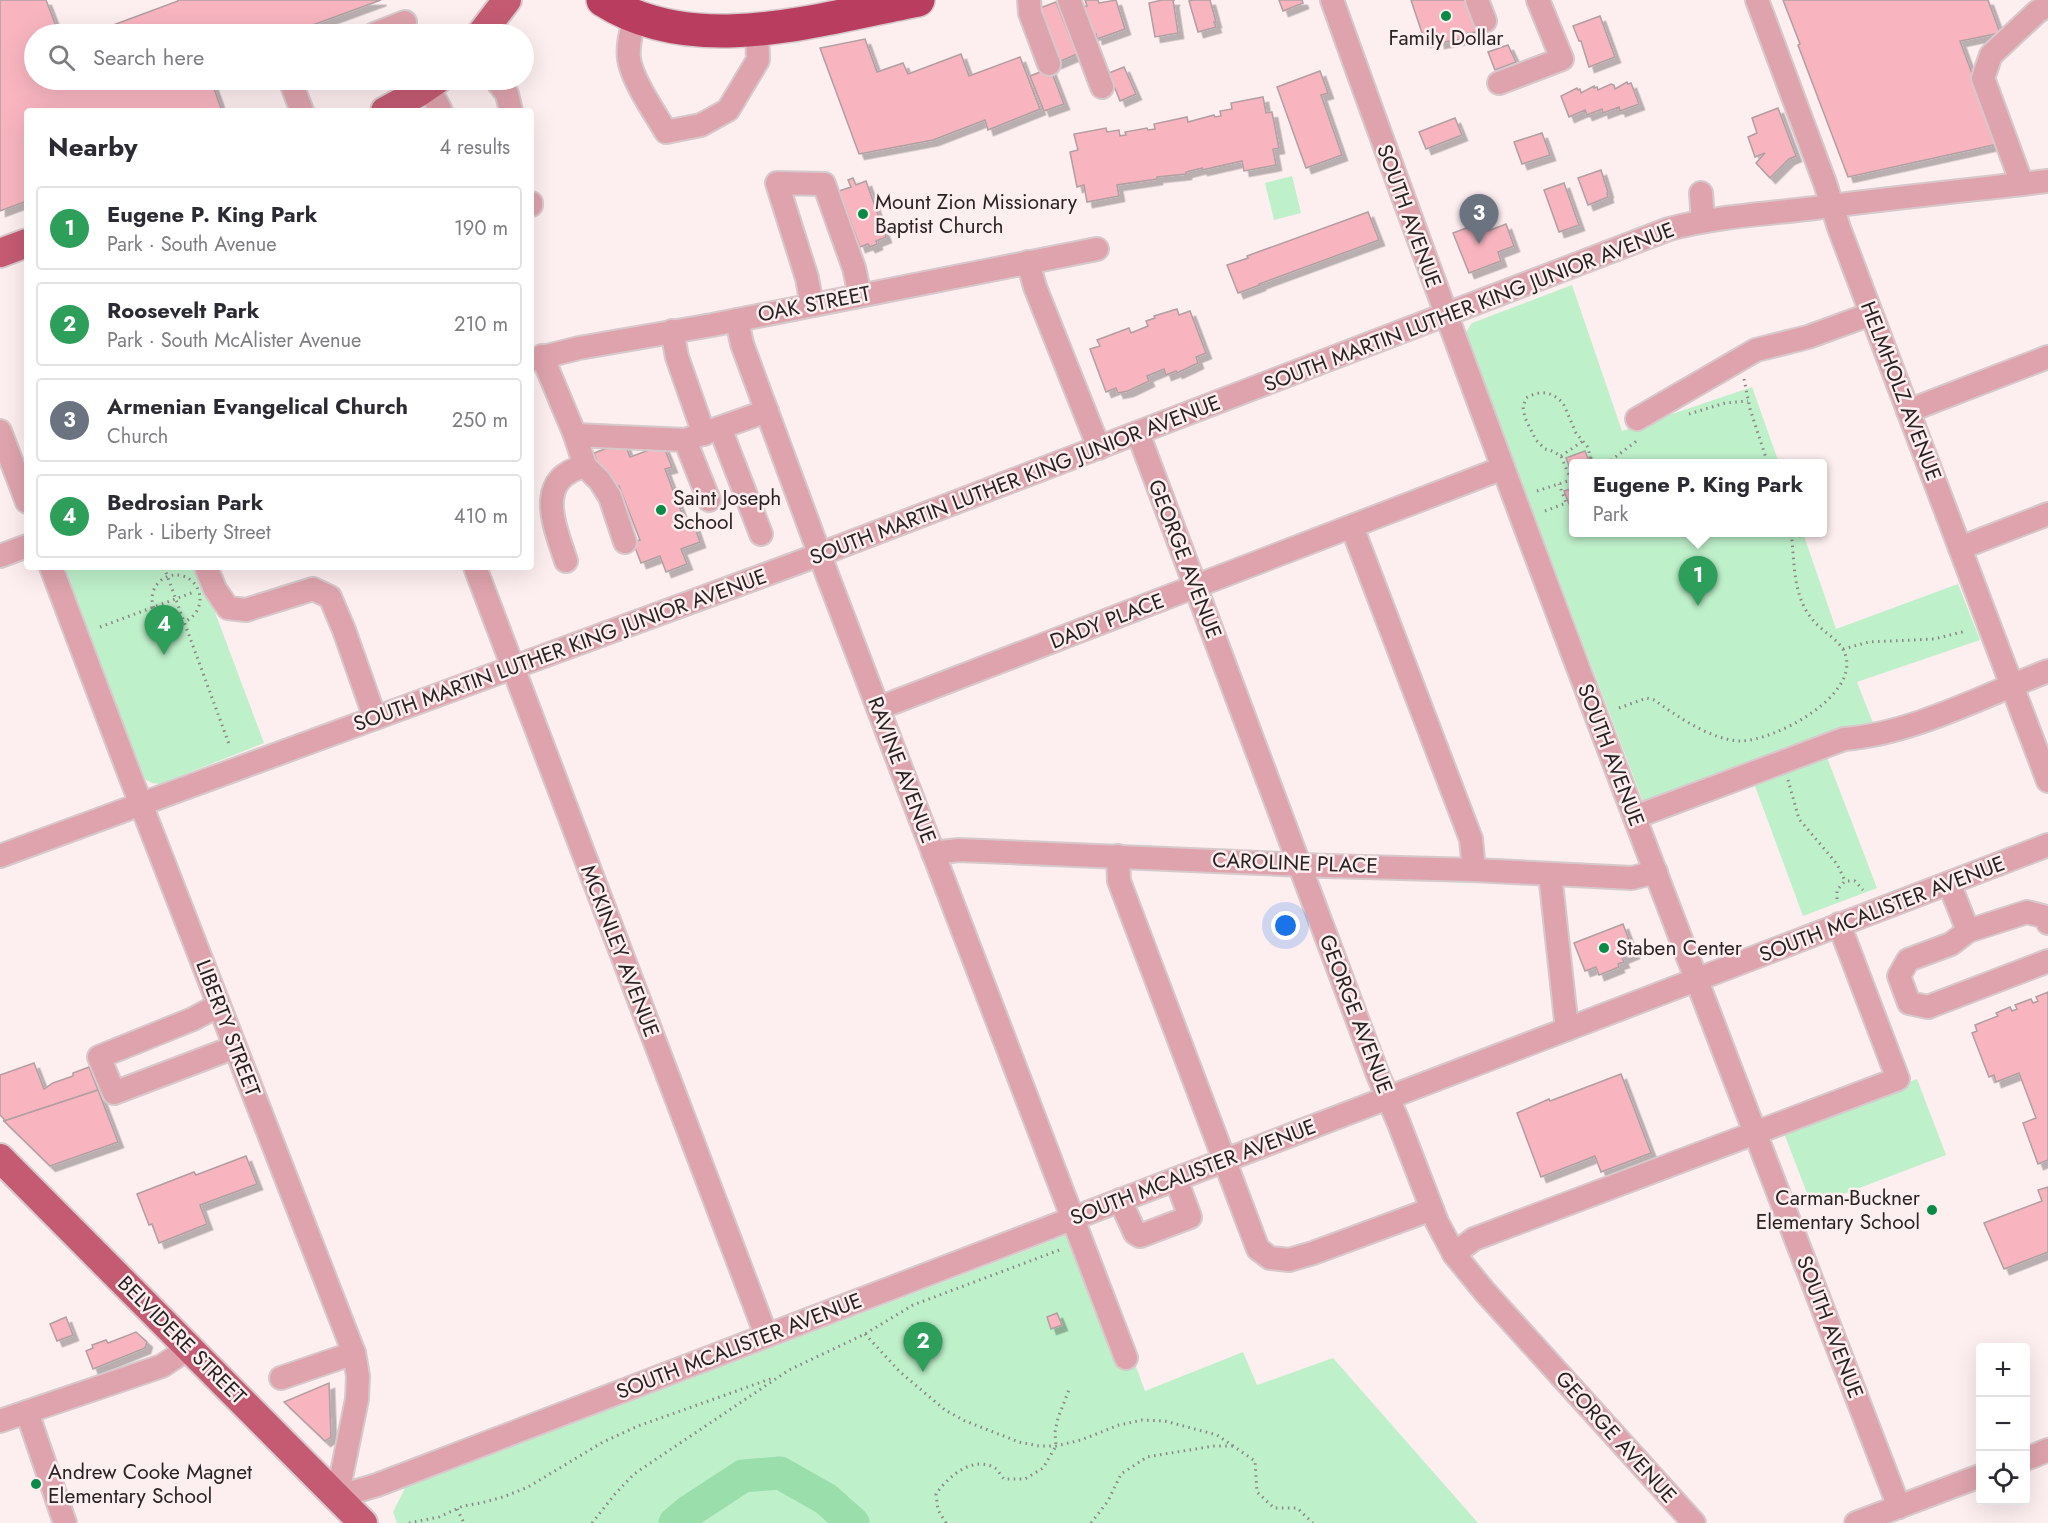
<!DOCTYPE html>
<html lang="en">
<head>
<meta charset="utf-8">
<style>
  body { margin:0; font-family:Jost,sans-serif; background:#f7f7f7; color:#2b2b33 }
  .controls { position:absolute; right:18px; bottom:18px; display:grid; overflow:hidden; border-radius:6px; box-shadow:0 6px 24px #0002 }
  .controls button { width:54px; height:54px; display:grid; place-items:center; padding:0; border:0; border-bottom:2px solid #e1e1e2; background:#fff; color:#2b2b33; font:30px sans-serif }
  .you { position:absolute; left:1286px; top:926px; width:21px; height:21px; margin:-15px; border:4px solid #fff; border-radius:50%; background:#1a73e8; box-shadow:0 0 0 9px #1a73e833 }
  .badge { display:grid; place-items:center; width:39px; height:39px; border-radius:50%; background:#088b47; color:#fff; font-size:20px; font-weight:700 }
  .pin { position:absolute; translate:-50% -50px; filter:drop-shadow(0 2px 3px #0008) }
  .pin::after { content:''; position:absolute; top:32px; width:21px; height:18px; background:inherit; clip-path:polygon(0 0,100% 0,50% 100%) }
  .popup { position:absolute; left:1569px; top:459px; width:258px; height:78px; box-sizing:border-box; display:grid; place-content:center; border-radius:6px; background:#fff; filter:drop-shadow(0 2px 4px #0005); font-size:20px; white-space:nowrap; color:#7c7c81 }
  .popup b { font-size:22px; color:#2b2b33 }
  .popup::after { content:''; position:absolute; left:50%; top:100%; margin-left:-12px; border:12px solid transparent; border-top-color:#fff }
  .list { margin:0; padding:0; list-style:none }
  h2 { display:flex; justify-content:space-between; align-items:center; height:78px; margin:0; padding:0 24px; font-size:26px }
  h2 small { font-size:20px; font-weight:400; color:#7c7c81 }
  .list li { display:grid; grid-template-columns:39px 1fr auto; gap:18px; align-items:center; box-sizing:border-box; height:84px; margin:0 12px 12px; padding:0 12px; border:2px solid #e1e1e2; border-radius:6px }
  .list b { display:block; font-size:22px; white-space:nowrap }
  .list p { margin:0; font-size:20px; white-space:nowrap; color:#7c7c81 }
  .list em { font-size:20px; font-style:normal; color:#7c7c81 }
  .icon { flex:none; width:33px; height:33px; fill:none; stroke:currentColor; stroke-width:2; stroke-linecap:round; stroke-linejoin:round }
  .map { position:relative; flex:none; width:2048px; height:1523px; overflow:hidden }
  .search { position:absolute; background:#fff; box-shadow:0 6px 24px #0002; left:24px; top:24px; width:510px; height:66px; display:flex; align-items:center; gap:15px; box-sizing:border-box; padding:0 21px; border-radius:33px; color:#7c7c81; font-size:22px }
  .panel { position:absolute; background:#fff; box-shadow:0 6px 24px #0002; left:24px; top:108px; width:510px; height:462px; border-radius:6px }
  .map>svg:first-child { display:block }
</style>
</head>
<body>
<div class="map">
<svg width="2048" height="1523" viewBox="0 0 2048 1523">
  <defs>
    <filter id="shadow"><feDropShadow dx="5.5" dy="5.5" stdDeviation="0" flood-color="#0004"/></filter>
  </defs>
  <rect width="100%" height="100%" fill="#fdeef0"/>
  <g fill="#bef0ca">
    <polygon points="1292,176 1301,213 1274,220 1265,183"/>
    <polygon points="1572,285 1622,431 1752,387 1779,463 1574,464 1574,532 1803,533 1836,629 1958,584 1980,640 1857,682 1875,728 1820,739 1877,888 1803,916 1748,767 1644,804 1465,334 1472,323"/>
    <polygon points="63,567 198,567 264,743 160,784 152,783 145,779"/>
    <polygon points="1917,1079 1946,1155 1812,1206 1782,1128"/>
    <polygon points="1085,1228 1145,1391 1243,1352 1257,1385 1333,1358 1478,1523 397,1523 393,1512 405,1488"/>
  </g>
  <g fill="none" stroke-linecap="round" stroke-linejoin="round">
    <polyline stroke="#99deab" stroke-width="33" points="675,1523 688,1512 743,1476 780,1473 826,1499 853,1523"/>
  </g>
  <g fill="#f8b5c0" stroke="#b19fa2" stroke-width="1.5" filter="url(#shadow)">
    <polygon points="0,0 46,0 59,34 34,34 34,80 211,80 222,111 27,111 27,201 0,211"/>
    <polygon points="178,0 381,0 288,34 89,34 178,1"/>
    <polygon points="1085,0 1098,0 1099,3 1116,0 1125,29 1097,39 1096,34 1092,35 1083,7 1087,6"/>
    <polygon points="1162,0 1175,0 1173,0 1178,33 1155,37 1149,3"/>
    <polygon points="1193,0 1210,0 1216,22 1214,22 1216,27 1198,32 1189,1"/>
    <polygon points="1279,0 1302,0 1303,3 1283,11"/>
    <polygon points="1411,0 1469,0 1480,31 1460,35 1461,39 1439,43 1439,39 1425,42"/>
    <polygon points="1783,0 1988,0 2000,33 1960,41 1998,144 1848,177 1798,45 1800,44"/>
    <polygon points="1056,2 1077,54 1056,63 1035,10"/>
    <polygon points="1600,16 1615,57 1589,67 1581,41 1579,41 1573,26"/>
    <polygon points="865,39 877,72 903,63 908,74 961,54 969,76 1020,57 1040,109 988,130 985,120 933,140 859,154 820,48"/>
    <polygon points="1508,45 1516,62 1495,70 1488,52"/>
    <polygon points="1124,67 1136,94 1120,101 1109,73"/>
    <polygon points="1050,68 1064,104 1044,111 1030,76"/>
    <polygon points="1320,71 1328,93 1321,95 1342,155 1306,168 1277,87"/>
    <polygon points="1627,82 1628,84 1631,83 1639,104 1620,111 1619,107 1603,113 1602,109 1587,115 1585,110 1569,117 1561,96 1577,88 1578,90 1580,89 1581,93 1594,86 1594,88 1597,87 1598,90 1611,84 1614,85 1615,89"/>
    <polygon points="1263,97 1266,113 1272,112 1279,148 1273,149 1276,165 1244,171 1242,161 1202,170 1202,168 1186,172 1186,174 1157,177 1157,179 1117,185 1119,196 1087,202 1084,185 1077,187 1070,152 1078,150 1074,134 1106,128 1107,132 1119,130 1120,136 1126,135 1125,132 1147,128 1148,130 1155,129 1154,124 1187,117 1188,122 1214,115 1215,117 1221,116 1220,111 1232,109 1231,103"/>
    <polygon points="1778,108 1796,156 1789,159 1770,178 1756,163 1765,153 1755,157 1748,137 1757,133 1752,118"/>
    <polygon points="1455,118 1462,135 1426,149 1419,132"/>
    <polygon points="1542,133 1550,155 1522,164 1514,142"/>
    <polygon points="1601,170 1608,192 1607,193 1608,197 1588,205 1578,178"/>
    <polygon points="853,178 856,185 866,181 886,237 876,241 877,244 870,247 868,244 860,247 839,191 851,187 848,180"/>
    <polygon points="1564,183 1579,225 1559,232 1544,190"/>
    <polygon points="1368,212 1379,240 1259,284 1260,285 1238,293 1227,265 1248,258 1247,256"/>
    <polygon points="1485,221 1488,231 1506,224 1514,246 1498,252 1501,261 1469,273 1453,233"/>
    <polygon points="1177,309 1179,315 1190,311 1206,353 1196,357 1198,363 1177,373 1176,371 1166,375 1164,369 1147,376 1149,381 1128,391 1118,393 1116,388 1106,392 1090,349 1100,346 1097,340 1129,328 1131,333 1148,326 1146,321 1155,318 1154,316"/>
    <polygon points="624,442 630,457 663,445 672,467 665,469 685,522 692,519 700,542 681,549 687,564 666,572 660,556 641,563 633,542 640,540 619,486 613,488 607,471 603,472 600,470 594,453"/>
    <polygon points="1585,451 1590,464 1574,464 1572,474 1566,458"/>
    <polygon points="1574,488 1574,502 1569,504 1564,491"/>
    <polygon points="1623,924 1634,953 1622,958 1624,962 1618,964 1619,967 1599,975 1596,967 1585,971 1574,943"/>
    <polygon points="2048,992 2048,1160 2038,1164 2023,1123 2036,1118 2019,1073 1996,1082 1994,1075 1989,1077 1972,1033 1977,1031 1975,1025 1998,1016 1996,1013 2010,1007 2012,1011 2017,1009 2015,1005 2031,999 2033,1003 2038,1001 2036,997"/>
    <polygon points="34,1063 44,1089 53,1083 73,1076 73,1073 89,1067 98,1090 4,1121 4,1119 0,1115 0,1075"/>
    <polygon points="1621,1074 1651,1153 1601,1172 1595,1156 1541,1177 1517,1113 1549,1099 1550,1101"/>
    <polygon points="98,1090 118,1142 50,1166 4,1121"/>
    <polygon points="246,1156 257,1184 200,1205 207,1224 159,1243 152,1224 149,1225 137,1194 194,1172 196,1175"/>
    <polygon points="2048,1187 2048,1252 2004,1269 1984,1223 2042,1201 2038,1190"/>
    <polygon points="1057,1313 1062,1325 1051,1329 1047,1317"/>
    <polygon points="66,1317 73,1335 57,1341 50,1324"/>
    <polygon points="136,1332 147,1342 145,1348 93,1369 86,1351 93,1348 92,1345 106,1340 108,1343"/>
    <polygon points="329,1383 331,1437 325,1441 284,1402"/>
  </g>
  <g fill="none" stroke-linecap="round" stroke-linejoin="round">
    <defs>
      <g id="minor">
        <polyline points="1029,0 1030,13 1049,64"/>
        <polyline points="1069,0 1102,87"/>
        <path d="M 1332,0 C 1513,505 1706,1006 1899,1507"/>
        <polyline points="1477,0 1485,21"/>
        <polyline points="1757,0 1825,183 1839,228 2048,781"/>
        <path d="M 635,16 C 632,30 627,44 629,59 C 632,80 655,113 666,132 L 701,125 L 728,110 L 758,60 L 757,29"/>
        <polyline points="374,34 405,22"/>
        <polyline points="290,80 302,111"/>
        <polyline points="496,80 507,94 511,111"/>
        <polyline points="1499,83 1562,59 1538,0"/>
        <polyline points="428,86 441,111"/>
        <polyline points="2022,184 1983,78 1991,55 2037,12 2048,5"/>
        <polyline points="1701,193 1703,221"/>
        <polyline points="531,203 531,205"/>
        <polyline points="1028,262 1035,287 1099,448"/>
        <polyline points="812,305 807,278 777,183 824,184 854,268 860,295"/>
        <polyline points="737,320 742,344 828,577 1126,1358"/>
        <polyline points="672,331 677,357 704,434"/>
        <polyline points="542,356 575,435 585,466 600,481 610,497 625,542"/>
        <polyline points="531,360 579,348 712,325 1097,249"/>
        <polyline points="1908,411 2048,357"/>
        <polyline points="1637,419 1756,350 1808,337 1871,314"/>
        <polyline points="720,428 761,534"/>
        <polyline points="0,431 27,502"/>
        <polyline points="1138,433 1378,1075 1398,1121 1437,1222 1454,1254 1485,1292 1694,1523"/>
        <polyline points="575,435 685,440 767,411"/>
        <polyline points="685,440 709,500"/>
        <polyline points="1352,527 1471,839 1474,870"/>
        <polyline points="1960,548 2048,514"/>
        <polyline points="0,556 27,546"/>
        <path d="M 566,561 C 555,526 533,479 585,466"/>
        <polyline points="51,567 132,781 354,1353 358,1376 357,1399 337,1497 377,1485 2048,845"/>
        <polyline points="206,567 215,589 228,608 246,610 313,589 330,597 344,630 375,718"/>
        <polyline points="475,567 766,1335"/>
        <polyline points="879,708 1503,468"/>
        <path d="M 1635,817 L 1844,739 C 1912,734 1985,695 2048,671"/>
        <polyline points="933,853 959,850 1327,866 1474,870 1632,878 1656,872"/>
        <path d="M 0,856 L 797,563 L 1669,229 C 1718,216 1766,214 1815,208 C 1893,198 1970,190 2048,181"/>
        <polyline points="1118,856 1119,881 1258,1249 1270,1258 1289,1260 1313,1253 1432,1209"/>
        <polyline points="1550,874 1567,1029"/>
        <polyline points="1949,883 1968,931"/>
        <polyline points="2048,923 2046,917 2027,912 1968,931 1951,944 1908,960 1899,976 1909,1003 1928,1007 2048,961"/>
        <polyline points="219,1005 193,1019 99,1057 114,1093 235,1047"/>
        <polyline points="1120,1200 1135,1233 1140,1236 1190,1217 1176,1179"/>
        <polyline points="1454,1254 1474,1239 1898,1079 1839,924"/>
        <polyline points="281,1378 354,1353"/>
        <polyline points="27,1412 65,1523"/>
        <polyline points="0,1421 162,1366 189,1348"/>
        <polyline points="2026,1459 2048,1450"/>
        <polyline points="1856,1523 1980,1476"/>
      </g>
      <g id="major">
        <polyline points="481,34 507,0"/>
        <polyline points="385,111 418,93 437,80"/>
        <polyline points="0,253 27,243"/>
        <polyline points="0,1158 363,1523"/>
      </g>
      <path id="highway" d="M 603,0 C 695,59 819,19 918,0"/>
    </defs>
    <use href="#minor" stroke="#d7c9cb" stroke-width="26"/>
    <use href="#major" stroke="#d7c9cb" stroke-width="32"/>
    <use href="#highway" stroke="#d7c9cb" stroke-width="36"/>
    <g stroke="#8f8486" stroke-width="3" stroke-dasharray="1.5 4.5" stroke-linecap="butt">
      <polyline points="1744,379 1750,409 1768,464"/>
      <polyline points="1689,414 1725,403 1748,401"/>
      <polyline points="1561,456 1583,441"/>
      <polyline points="1606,464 1638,440"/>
      <path d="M 1571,480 L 1561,456 L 1552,451 L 1545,449 L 1536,440 L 1525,418 L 1523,407 L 1526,398 C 1540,390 1551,391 1563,403 L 1576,433 L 1587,446 L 1593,464"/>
      <polyline points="1537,491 1574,479"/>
      <polyline points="1545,511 1566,503 1559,484"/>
      <polyline points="164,567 229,744"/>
      <circle cx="176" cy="599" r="24"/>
      <polyline points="100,627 194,592"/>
      <polyline points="1843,649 1869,642 1934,639 1966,631"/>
      <path d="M 1619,708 L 1647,698 L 1654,700 C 1677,716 1711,740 1740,741 C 1774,741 1856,698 1846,657 C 1842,640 1823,633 1813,620 C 1792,596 1795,562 1791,532"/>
      <polyline points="1788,780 1799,819 1837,864 1845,881"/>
      <polyline points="1837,899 1837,890 1845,881 1855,881 1863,890"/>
      <polyline points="865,1334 900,1372 945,1410 965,1421 1019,1442 1039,1446 1056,1446 1081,1440 1119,1425 1142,1420 1165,1421 1217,1435 1255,1461 1257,1492 1274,1508 1297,1508 1313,1523"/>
      <polyline points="457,1509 464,1523"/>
      <polyline points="409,1523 439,1517 463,1506 481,1503 503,1497 528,1487 603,1442 638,1426 773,1378"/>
      <polyline points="592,1523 615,1494 634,1474 789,1370 865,1334 913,1305 1062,1249"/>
      <path d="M 946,1523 L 938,1510 L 936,1494 C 948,1477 972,1455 995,1468 C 998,1470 1001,1476 1004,1479 L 1025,1479 L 1043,1468 L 1056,1446 L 1055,1432 L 1058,1418 L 1070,1387"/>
      <polyline points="1091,1523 1108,1501 1121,1474 1147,1457 1213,1446 1233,1446"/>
    </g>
    <use href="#minor" stroke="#dea3ad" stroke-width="22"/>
    <use href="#major" stroke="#c45b73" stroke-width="28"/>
    <use href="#highway" stroke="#b83d5f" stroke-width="33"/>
  </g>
  <g fill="#088b47" stroke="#fdeef0" stroke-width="2">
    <circle cx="1446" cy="16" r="6"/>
    <circle cx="863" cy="214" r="6"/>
    <circle cx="661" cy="510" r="6"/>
    <circle cx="1604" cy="948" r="6"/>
    <circle cx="1932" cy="1210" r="6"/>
    <circle cx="36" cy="1484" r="6"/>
  </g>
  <g text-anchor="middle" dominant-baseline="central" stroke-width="5" stroke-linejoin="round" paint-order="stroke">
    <g font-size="21" fill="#292223" stroke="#fdeef0" text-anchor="start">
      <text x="1446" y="38" text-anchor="middle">Family Dollar</text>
      <text x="875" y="202">Mount Zion Missionary<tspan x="875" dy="24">Baptist Church</tspan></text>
      <text x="673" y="498">Saint Joseph<tspan x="673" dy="24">School</tspan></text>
      <text x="1616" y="948">Staben Center</text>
      <text x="1920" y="1198" text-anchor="end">Carman-Buckner<tspan x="1920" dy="24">Elementary School</tspan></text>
      <text x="48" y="1472">Andrew Cooke Magnet<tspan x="48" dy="24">Elementary School</tspan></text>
    </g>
    <g font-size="21" fill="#292223" stroke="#fdeef0">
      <text transform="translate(1409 216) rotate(70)">SOUTH AVENUE</text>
      <text transform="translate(814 304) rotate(-11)">OAK STREET</text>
      <text transform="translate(1469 307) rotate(-21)">SOUTH MARTIN LUTHER KING JUNIOR AVENUE</text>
      <text transform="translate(1901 391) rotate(69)">HELMHOLZ AVENUE</text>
      <text transform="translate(1015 480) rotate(-21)">SOUTH MARTIN LUTHER KING JUNIOR AVENUE</text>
      <text transform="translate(1185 559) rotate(69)">GEORGE AVENUE</text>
      <text transform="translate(1107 621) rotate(-21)">DADY PLACE</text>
      <text transform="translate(560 650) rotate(-20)">SOUTH MARTIN LUTHER KING JUNIOR AVENUE</text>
      <text transform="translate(1611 755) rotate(69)">SOUTH AVENUE</text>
      <text transform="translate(902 770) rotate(69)">RAVINE AVENUE</text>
      <text transform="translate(1295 863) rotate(2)">CAROLINE PLACE</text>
      <text transform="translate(1882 909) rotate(-21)">SOUTH MCALISTER AVENUE</text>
      <text transform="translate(620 951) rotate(69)">MCKINLEY AVENUE</text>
      <text transform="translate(1356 1014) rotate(69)">GEORGE AVENUE</text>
      <text transform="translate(228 1028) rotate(69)">LIBERTY STREET</text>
      <text transform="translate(1193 1172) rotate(-21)">SOUTH MCALISTER AVENUE</text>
      <text transform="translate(1830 1327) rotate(69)">SOUTH AVENUE</text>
      <text transform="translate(182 1340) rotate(45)">BELVIDERE STREET</text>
      <text transform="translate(739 1346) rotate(-21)">SOUTH MCALISTER AVENUE</text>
      <text transform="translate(1616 1437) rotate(48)">GEORGE AVENUE</text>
    </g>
  </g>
</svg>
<div class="controls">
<button>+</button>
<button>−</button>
<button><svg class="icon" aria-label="locate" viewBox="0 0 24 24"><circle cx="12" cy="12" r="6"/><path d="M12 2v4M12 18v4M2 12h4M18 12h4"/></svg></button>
</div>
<div class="you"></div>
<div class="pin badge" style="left:1698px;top:606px;background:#2e9e5b">1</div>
<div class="popup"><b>Eugene P. King Park</b>Park</div>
<div class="pin badge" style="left:923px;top:1372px;background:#2e9e5b">2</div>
<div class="pin badge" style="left:1479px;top:244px;background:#6b7280">3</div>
<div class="pin badge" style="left:164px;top:655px;background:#2e9e5b">4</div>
<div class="search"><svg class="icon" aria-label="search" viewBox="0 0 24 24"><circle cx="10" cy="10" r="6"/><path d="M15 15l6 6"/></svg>Search here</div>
<section class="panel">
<h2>Nearby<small>4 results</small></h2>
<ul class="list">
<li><span class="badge" style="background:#2e9e5b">1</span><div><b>Eugene P. King Park</b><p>Park · South Avenue</p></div><em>190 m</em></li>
<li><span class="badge" style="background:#2e9e5b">2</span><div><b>Roosevelt Park</b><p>Park · South McAlister Avenue</p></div><em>210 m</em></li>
<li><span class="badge" style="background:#6b7280">3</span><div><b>Armenian Evangelical Church</b><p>Church</p></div><em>250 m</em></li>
<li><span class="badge" style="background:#2e9e5b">4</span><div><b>Bedrosian Park</b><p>Park · Liberty Street</p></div><em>410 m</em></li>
</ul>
</section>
</div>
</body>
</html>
